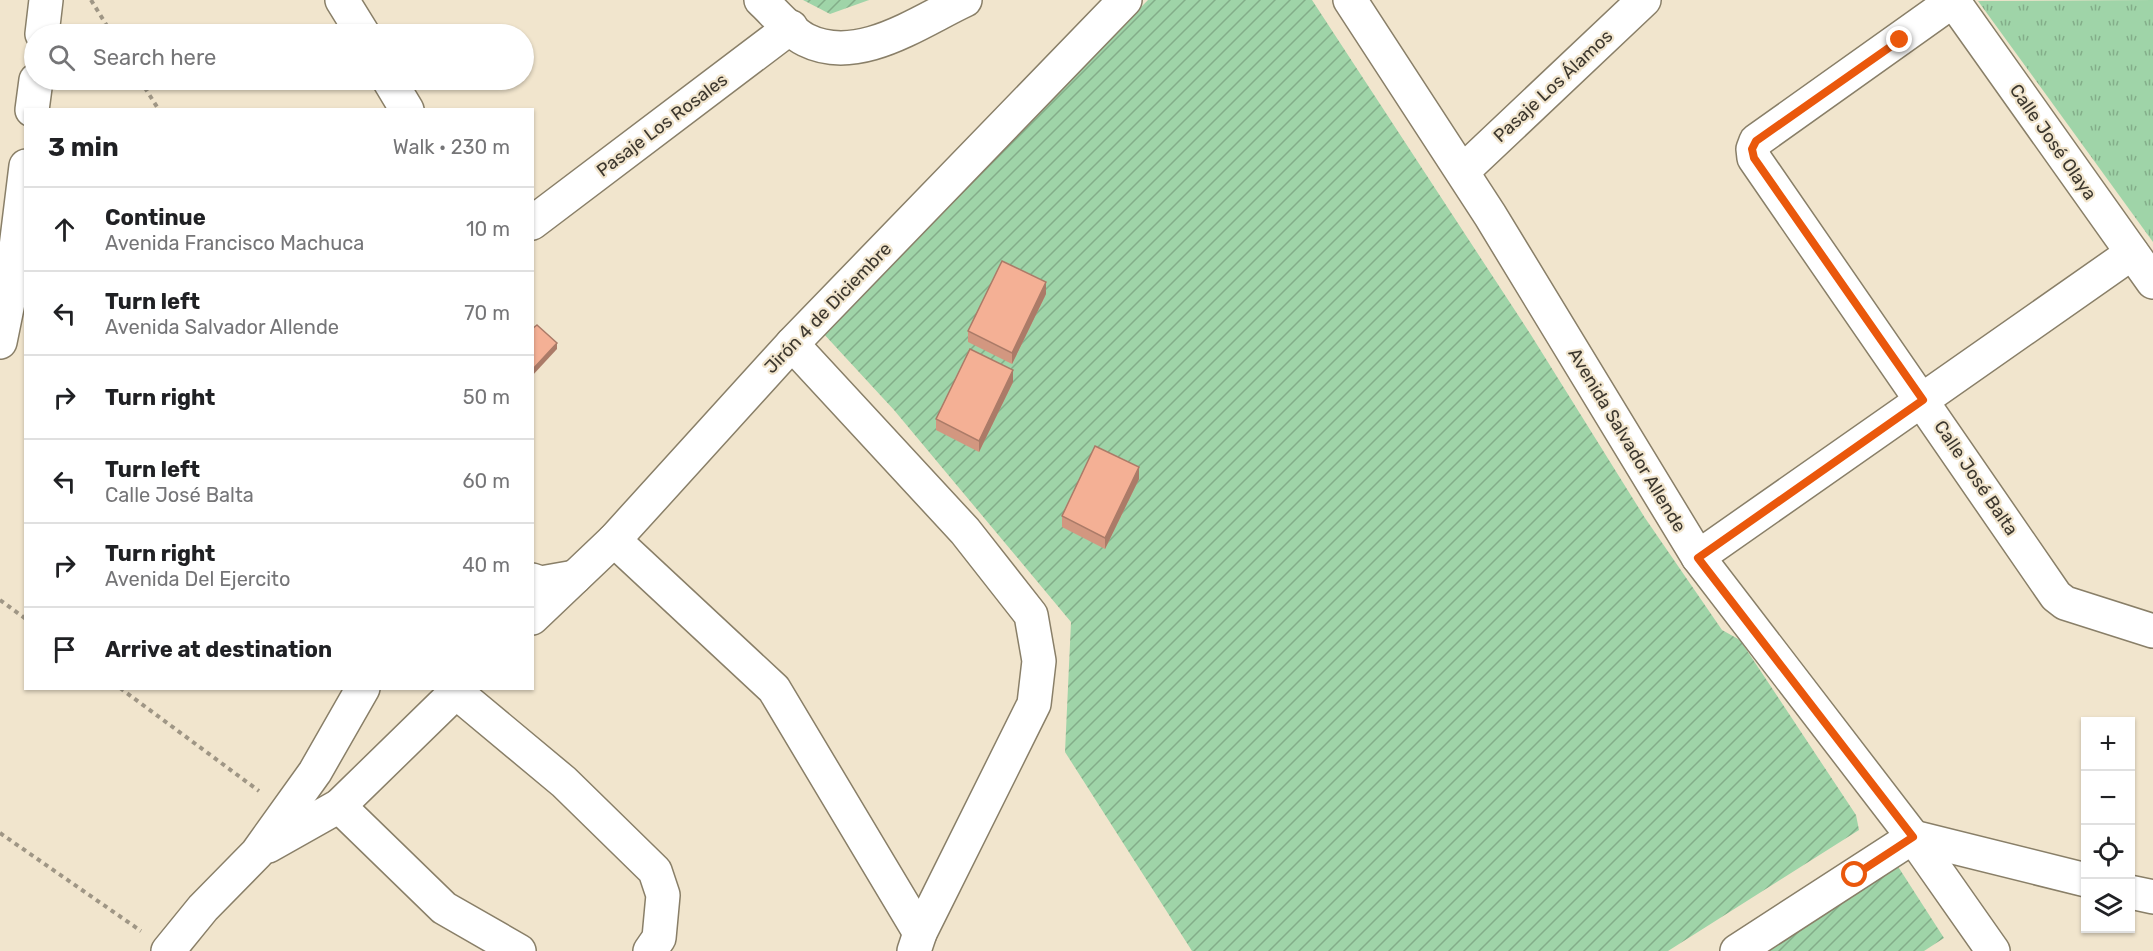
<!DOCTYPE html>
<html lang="en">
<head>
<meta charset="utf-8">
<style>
  body { margin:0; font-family:Rubik,sans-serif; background:#f2f2f2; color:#202124 }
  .controls { position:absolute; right:18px; bottom:18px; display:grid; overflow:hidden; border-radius:0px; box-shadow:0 2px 4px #0004 }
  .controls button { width:54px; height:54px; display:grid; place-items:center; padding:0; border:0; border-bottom:2px solid #e0e0e0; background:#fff; color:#202124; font:30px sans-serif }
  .stop { position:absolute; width:18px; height:18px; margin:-14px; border:4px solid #ea580c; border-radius:50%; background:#fff }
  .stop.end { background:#ea580c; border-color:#fff; box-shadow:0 2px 6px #0008 }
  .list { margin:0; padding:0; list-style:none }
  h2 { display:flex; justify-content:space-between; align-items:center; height:78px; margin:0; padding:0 24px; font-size:26px }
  h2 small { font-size:20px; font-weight:400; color:#757577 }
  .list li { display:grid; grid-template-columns:39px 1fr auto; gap:18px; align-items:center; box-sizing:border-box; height:84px; padding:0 24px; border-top:2px solid #e0e0e0 }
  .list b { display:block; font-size:22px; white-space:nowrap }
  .list p { margin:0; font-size:20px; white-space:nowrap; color:#757577 }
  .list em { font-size:20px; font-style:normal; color:#757577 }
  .icon { flex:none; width:33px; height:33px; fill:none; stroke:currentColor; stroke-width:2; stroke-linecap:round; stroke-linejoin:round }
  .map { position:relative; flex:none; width:2153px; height:951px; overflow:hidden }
  .search { position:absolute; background:#fff; box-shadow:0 2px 4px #0004; left:24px; top:24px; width:510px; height:66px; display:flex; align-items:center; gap:15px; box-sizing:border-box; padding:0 21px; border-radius:33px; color:#757577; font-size:22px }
  .panel { position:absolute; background:#fff; box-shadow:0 2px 4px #0004; left:24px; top:108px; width:510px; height:582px; border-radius:0px }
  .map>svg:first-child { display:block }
</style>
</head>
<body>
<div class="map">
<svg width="2153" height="951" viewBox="0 0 2153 951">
  <defs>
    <pattern id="park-tufts" width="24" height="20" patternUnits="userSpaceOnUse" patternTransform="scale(1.5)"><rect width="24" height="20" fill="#9fd4a8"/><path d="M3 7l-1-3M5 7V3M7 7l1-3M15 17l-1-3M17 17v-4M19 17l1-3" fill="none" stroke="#83ad89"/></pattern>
    <pattern id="garden-furrows" width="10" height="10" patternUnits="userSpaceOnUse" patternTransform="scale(1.5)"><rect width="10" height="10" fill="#9fd4a8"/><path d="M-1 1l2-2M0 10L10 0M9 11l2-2" fill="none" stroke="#83ad89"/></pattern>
  </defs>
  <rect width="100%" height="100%" fill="#f1e5cd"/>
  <polygon fill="url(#park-tufts)" points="2153,0 2153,242 1978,1"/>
  <g fill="url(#garden-furrows)">
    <polygon points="803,0 869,0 830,14"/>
    <polygon points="1148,0 1312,0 1531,335 1645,518 1722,630 1740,640 1856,815 1859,830 1668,951 1192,951 1065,752 1071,622 894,410 822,332"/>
    <polygon points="1897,865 1944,938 1924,951 1763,951"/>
  </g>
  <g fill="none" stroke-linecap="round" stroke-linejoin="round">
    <defs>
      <g id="minor">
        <polyline points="342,0 363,34"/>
        <path d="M 761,0 C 774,12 790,32 806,40 C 858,66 918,22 965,0"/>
        <polyline points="1350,0 1490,215 1698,557 1913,837 1993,951"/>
        <polyline points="1954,0 1756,141 1753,149 1754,158 2056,596 2065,603 2153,631"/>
        <polyline points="1954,2 2153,282"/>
        <polyline points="42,34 46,0"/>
        <polyline points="389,80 407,110"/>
        <polyline points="32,110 36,80"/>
        <polyline points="1463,171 1644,0"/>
        <polyline points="532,223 791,27"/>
        <polyline points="0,342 11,288 26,166"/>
        <polyline points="792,344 965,531 1031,615 1039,661 1034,704 920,933 914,951"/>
        <polyline points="614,540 774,689 920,933"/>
        <polyline points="1698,557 2132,253"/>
        <polyline points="532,580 541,583 575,577"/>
        <polyline points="532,618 614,540 792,344 1125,0"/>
        <polyline points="456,692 564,782 655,871 663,895 659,938 650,951"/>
        <polyline points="339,806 444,908 519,951"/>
        <polyline points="268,846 339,806 460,688"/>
        <polyline points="2130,892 2153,897"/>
        <polyline points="168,951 203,908 257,853 315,772 363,688"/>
        <polyline points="1737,951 1913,837 2086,880"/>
      </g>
    </defs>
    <use href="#minor" stroke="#897f68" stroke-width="36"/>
    <g stroke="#9f9685" stroke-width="4" stroke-dasharray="4.5 4.5" stroke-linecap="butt">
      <polyline points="91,0 112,34"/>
      <polyline points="140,80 159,110"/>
      <polyline points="0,600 26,619"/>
      <polyline points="120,688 259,791"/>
      <polyline points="0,833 141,931"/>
    </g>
    <use href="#minor" stroke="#fff" stroke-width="33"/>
  </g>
  <g fill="#d29780">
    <polygon points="1046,294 1012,364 968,342 968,331"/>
    <polygon points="1013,382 979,452 936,430 936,419"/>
    <polygon points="1139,479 1105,549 1062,527 1062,516"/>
  </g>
  <g fill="#ab7b68">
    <polygon points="1046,282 1046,294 1012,364 1012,353"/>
    <polygon points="557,343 557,349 532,376 532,370"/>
    <polygon points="1013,370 1013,382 979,452 979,441"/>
    <polygon points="1139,467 1139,479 1105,549 1105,538"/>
  </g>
  <g fill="#f4b095" stroke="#ab7b68" stroke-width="1.5">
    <polygon points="1002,261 1046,282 1012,353 968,331"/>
    <polygon points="537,325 557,343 532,370 532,329"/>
    <polygon points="970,349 1013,370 979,441 936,419"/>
    <polygon points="1095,446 1139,467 1105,538 1062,516"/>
  </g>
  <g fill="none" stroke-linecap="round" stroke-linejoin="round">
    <polyline stroke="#ea580c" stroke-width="8" points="1855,875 1913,837 1698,558 1923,400 1754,158 1752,149 1756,141 1900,40"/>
  </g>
  <g text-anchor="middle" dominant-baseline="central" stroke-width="4.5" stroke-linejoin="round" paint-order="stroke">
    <g font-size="18" fill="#3c372e" stroke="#f1e5cd">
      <text transform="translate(1553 86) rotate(-43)">Pasaje Los Álamos</text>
      <text transform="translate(662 125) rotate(-37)">Pasaje Los Rosales</text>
      <text transform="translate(2053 142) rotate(55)">Calle José Olaya</text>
      <text transform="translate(828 308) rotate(-46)">Jirón 4 de Diciembre</text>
      <text transform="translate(1627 440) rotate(59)">Avenida Salvador Allende</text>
      <text transform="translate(1976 478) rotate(56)">Calle José Balta</text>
    </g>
  </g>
</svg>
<div class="controls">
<button>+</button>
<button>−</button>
<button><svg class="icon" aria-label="locate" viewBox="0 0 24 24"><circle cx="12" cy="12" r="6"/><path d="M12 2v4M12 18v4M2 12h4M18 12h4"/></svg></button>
<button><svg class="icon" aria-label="layers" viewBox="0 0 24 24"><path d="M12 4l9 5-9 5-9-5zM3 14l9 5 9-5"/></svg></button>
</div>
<div class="stop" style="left:1855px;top:875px"></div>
<div class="stop end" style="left:1900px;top:40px"></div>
<div class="search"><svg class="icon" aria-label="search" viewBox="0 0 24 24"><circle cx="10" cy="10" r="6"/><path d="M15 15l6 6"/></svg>Search here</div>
<section class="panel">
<h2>3 min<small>Walk · 230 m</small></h2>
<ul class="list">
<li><svg class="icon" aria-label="ahead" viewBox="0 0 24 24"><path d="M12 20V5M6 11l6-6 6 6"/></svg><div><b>Continue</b><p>Avenida Francisco Machuca</p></div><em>10 m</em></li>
<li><svg class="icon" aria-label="left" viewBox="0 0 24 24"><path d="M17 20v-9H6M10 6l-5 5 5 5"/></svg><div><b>Turn left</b><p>Avenida Salvador Allende</p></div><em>70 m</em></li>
<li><svg class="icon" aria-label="right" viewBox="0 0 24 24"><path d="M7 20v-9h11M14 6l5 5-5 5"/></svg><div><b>Turn right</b></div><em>50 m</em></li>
<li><svg class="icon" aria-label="left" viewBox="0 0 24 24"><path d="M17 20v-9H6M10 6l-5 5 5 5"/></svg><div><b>Turn left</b><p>Calle José Balta</p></div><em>60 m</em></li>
<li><svg class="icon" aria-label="right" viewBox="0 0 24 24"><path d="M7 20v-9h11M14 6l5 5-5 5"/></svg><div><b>Turn right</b><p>Avenida Del Ejercito</p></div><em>40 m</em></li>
<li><svg class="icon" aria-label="arrive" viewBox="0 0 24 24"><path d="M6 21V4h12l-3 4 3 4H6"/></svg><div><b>Arrive at destination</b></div></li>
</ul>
</section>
</div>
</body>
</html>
